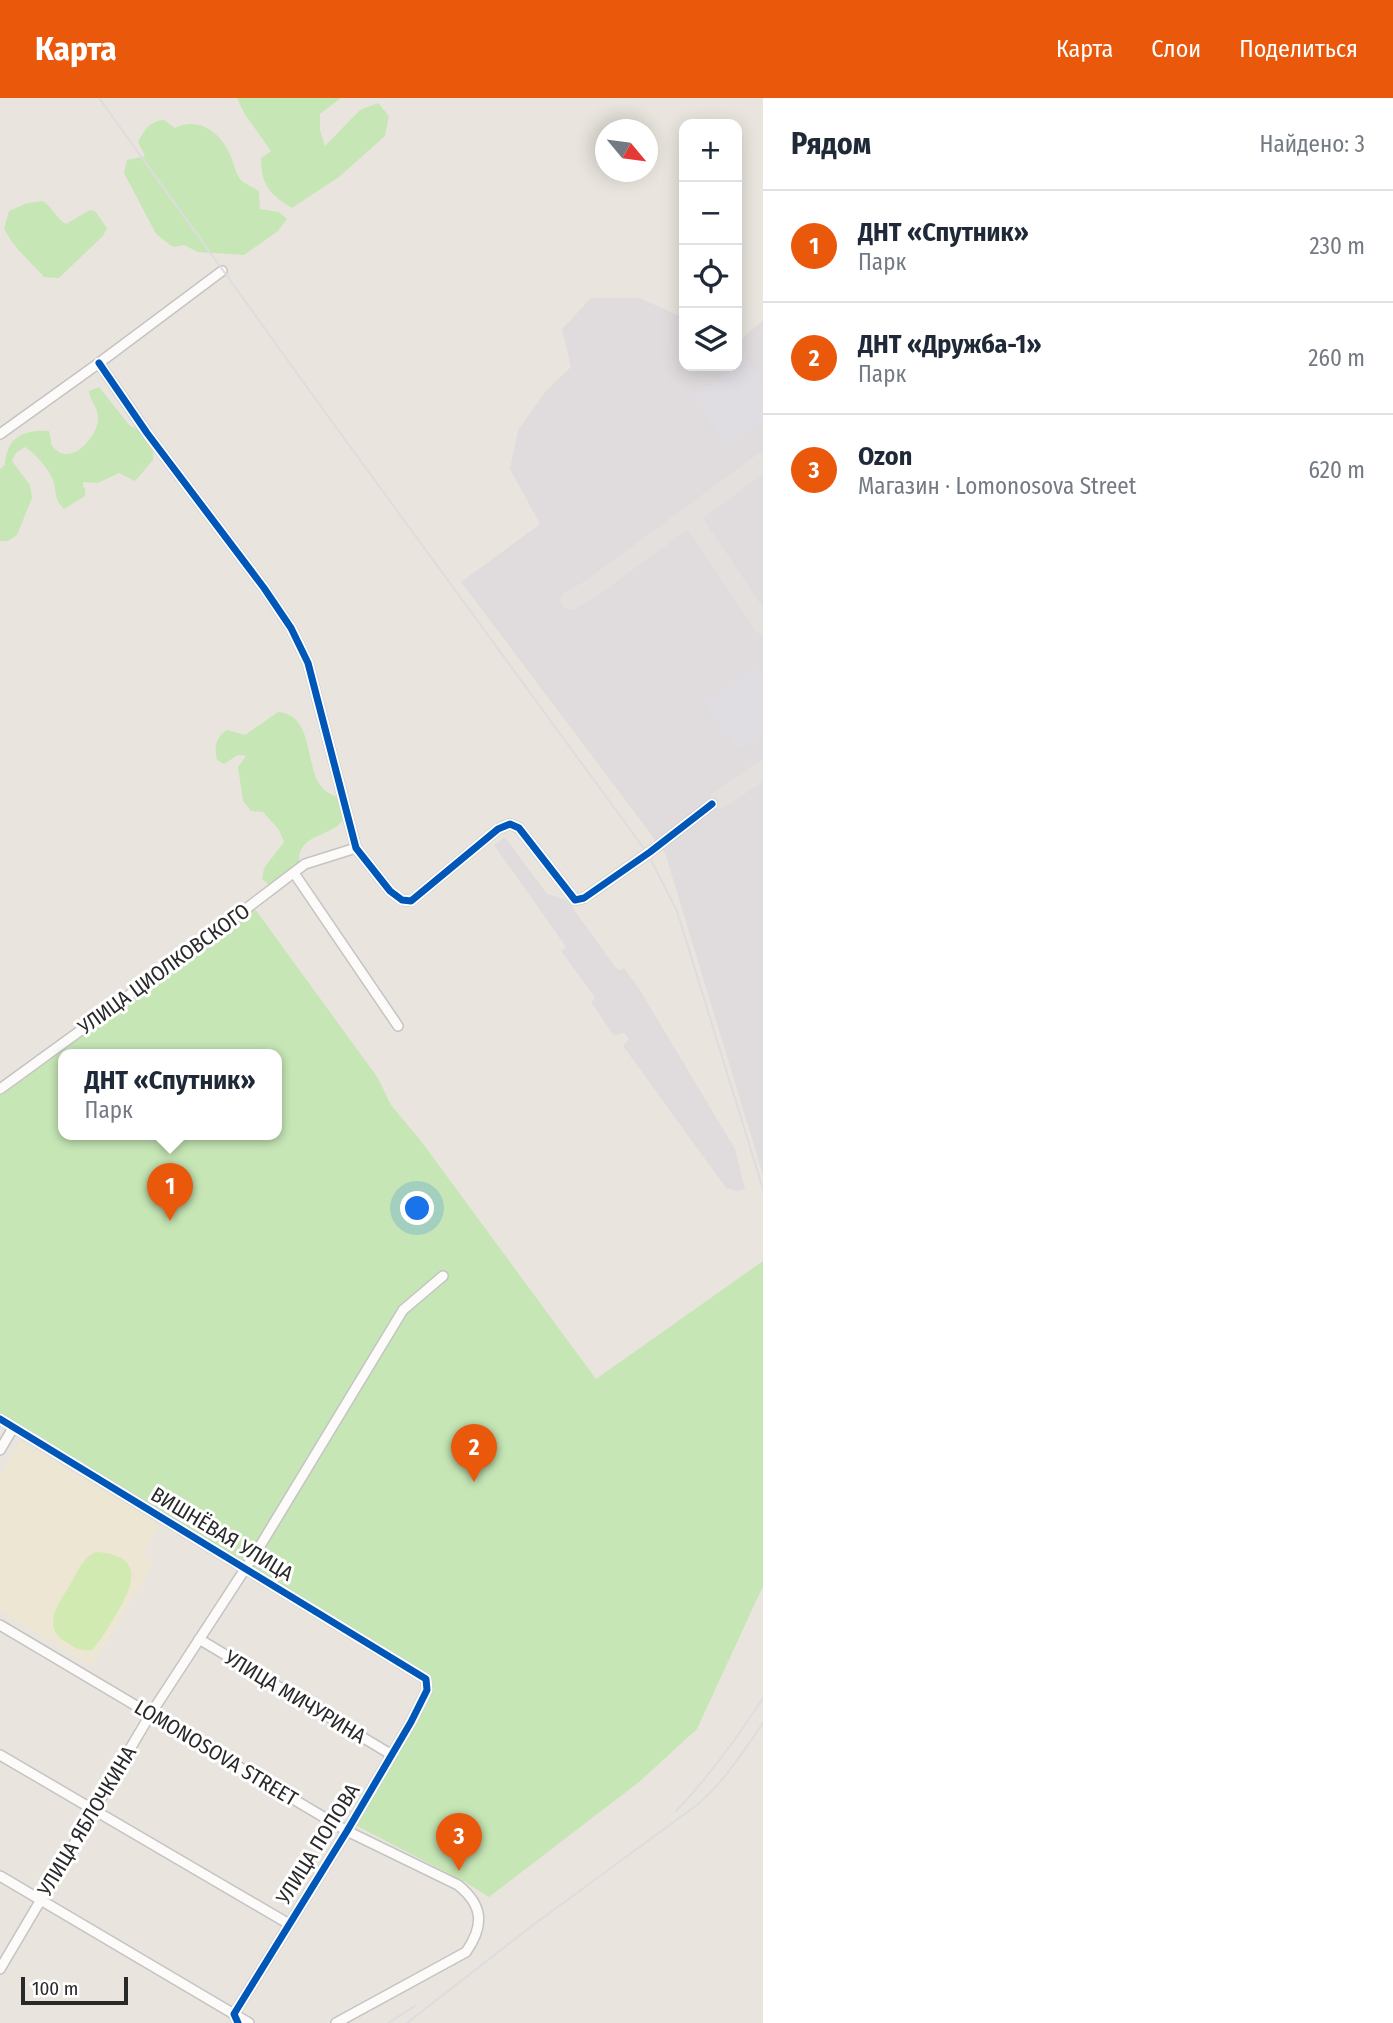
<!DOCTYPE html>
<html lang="ru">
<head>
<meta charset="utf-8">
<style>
  body { margin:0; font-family:"Fira Sans Condensed",sans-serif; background:#f2f2f3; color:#1f2937 }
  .controls { position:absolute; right:21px; top:21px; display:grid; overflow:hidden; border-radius:14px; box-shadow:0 4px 18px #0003 }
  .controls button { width:63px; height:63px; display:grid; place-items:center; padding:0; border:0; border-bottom:2px solid #e0e1e3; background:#fff; color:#1f2937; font:35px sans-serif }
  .compass { position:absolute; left:595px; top:21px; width:63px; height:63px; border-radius:50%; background:#fff; box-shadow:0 4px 18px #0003; rotate:119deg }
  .scale { position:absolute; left:21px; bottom:18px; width:107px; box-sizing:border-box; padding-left:7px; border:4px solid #292929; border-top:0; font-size:19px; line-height:24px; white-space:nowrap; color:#292929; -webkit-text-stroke:5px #fff; paint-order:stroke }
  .you { position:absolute; left:418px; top:1111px; width:24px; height:24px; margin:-18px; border:5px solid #fff; border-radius:50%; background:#1a73e8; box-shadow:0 0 0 10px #1a73e833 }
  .badge { display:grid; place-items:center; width:46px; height:46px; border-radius:50%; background:#ea580c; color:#fff; font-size:23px; font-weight:700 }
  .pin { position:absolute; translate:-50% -58px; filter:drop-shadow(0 2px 4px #0008) }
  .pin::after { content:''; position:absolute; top:37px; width:24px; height:21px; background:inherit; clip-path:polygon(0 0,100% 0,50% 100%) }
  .popup { position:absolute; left:58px; top:951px; width:224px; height:91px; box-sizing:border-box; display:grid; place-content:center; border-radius:14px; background:#fff; filter:drop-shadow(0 2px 5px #0005); font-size:23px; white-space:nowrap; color:#747a83 }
  .popup b { font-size:26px; color:#1f2937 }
  .popup::after { content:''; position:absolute; left:50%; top:100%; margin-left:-14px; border:14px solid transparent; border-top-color:#fff }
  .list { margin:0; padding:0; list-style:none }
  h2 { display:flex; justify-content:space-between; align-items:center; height:91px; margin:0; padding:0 28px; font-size:30px }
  h2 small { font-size:23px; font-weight:400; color:#747a83 }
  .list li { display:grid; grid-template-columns:46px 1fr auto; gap:21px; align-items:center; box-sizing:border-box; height:112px; padding:0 28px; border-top:2px solid #e0e1e3 }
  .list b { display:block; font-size:26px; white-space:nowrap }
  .list p { margin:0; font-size:23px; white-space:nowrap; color:#747a83 }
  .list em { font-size:23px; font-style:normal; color:#747a83 }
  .icon { flex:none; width:38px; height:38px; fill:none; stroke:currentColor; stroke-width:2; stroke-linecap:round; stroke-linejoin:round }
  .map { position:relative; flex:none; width:763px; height:1925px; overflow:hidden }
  header { display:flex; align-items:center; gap:42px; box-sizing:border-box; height:98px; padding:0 35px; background:#ea580c; color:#fff }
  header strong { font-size:33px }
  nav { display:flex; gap:38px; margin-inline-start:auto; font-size:24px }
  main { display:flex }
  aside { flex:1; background:#fff }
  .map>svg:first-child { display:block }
</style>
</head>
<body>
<header>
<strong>Карта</strong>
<nav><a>Карта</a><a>Слои</a><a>Поделиться</a></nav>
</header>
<main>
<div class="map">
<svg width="763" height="1925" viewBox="0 0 763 1925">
  <rect width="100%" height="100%" fill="#e9e5de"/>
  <g fill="#e0dcdd">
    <polygon points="591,200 640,200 684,220 684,268 737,268 737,245 763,222 763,1077 665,755 461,484 540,426 510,371 518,332 546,293 571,269 562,231"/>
    <polygon points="505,739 547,796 567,802 616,870 621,872 624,870 640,892 735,1051 745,1091 738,1093 726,1090 623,948 629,941 624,935 614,938 591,904 595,900 561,853 566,849 494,747"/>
  </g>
  <polygon fill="#ece6d2" points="20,1343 160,1427 142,1457 154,1464 92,1568 0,1512 0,1376"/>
  <g fill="#dfdde2">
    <polygon points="746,261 763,285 763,323 727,348 693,299"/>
    <polygon points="756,569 763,578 763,635 738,652 705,606"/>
  </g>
  <g fill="#c6e6b5" fill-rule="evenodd">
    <path d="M 237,0 L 341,0 L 320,16 L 320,32 L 325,48 L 360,12 L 378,5 L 389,18 L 385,38 L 339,79 L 292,110 C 270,97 261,87 261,60 L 271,53 L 244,15 Z"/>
    <path d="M 164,22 L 175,30 C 197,19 218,32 229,54 C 233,62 235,74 240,81 C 244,86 253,89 259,93 L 260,111 L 279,114 L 287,121 L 278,133 L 244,157 L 198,154 L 184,147 L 173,149 L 156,136 L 124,75 L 127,62 L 145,58 L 138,44 C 145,32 149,23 164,22 Z"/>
    <path d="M 43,103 C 52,109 58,122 66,126 L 90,112 L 95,113 L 107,130 L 103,138 L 59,180 L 44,179 C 30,163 13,150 4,130 L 9,113 L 27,105 Z"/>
    <path d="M 99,289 L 130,328 L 147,335 L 154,345 L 153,362 L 135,383 L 119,375 L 98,385 L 83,384 L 83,389 L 85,390 L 85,398 L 64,411 C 54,400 57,398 54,385 C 50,372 37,357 25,349 L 16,355 L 12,363 L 30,387 L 32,400 L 17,437 L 8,443 L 0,443 L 0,371 L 5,367 C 6,340 23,331 49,333 L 52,348 C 55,351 58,354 61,355 C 78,362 99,334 98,320 C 98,309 90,303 89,293 Z"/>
    <path d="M 278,614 C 314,616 305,669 321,688 C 325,694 333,697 340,700 L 345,719 C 332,741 298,734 299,764 L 269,787 L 262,781 L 264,770 L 284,744 L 279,732 L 263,714 L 251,713 L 243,703 L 238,669 L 246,658 L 238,657 L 224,666 L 217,662 C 214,649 215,640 227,632 L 245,637 Z"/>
    <path d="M 255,811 L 378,980 L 391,1007 L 421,1043 L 596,1281 L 763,1163 L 763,1488 L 697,1631 L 639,1684 L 489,1799 L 465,1784 L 355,1727 L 431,1597 L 433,1586 L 425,1576 L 0,1320 L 0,994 ZM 63,957 L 277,957 L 277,1037 L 63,1037 Z"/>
  </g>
  <path fill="#d1eab2" d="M 96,1454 C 144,1457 135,1485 117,1515 C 109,1528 102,1541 92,1552 C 81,1553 75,1550 66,1544 C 39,1528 61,1503 72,1483 C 79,1472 83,1459 96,1454 Z"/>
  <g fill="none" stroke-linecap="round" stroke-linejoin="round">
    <g stroke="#e3e0de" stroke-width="19">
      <polyline points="690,418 763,527"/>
      <polyline points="570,502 589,492 763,364"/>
      <polyline points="720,701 763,672"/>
    </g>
    <defs>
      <g id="minor">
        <polyline points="99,265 147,335 264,490 291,530 308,565 356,750 390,793 402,802 411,803 498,731 510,726 519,730 575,802 584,800 650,754 712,706"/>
        <polyline points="0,336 99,265 222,173"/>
        <polyline points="294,775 398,928"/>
        <polyline points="0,991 205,842 305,766 356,750"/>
        <polyline points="0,1321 426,1581 427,1592 411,1624 347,1733 234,1916 238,1925"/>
        <polyline points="0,1352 13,1330"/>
        <path d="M 0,1527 L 347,1733 L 458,1787 C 484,1808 484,1828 466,1854 L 336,1925"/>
        <polyline points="199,1541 392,1657"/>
        <polyline points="0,1657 289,1826"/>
        <polyline points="0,1778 249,1925"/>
        <polyline points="0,1871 150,1617 260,1448 403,1212 443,1178"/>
      </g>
    </defs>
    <use href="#minor" stroke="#c5c4c4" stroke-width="12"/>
    <use href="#minor" stroke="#fcfbfa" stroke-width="9"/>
    <g stroke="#dddcde" stroke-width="2">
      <polyline points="99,0 322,310 648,756 677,813 763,1091"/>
      <path d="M 676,1713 C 709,1679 737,1640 763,1600"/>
      <polyline points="388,1925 415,1908"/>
      <path d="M 407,1925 L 533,1827 L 697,1707 C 724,1684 743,1654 763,1625"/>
    </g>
    <defs>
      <g id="cycleway">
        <polyline points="99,265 147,335 264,490 291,530 308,565 356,750 390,793 402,802 411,803 498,731 510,726 519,730 575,802 584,800 650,754 712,706"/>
        <polyline points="0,1321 426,1581 427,1592 411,1624 347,1733 234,1916 238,1925"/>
      </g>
    </defs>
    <use href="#cycleway" stroke="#fff" stroke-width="11"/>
    <use href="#cycleway" stroke="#0057b8" stroke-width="7"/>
  </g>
  <g text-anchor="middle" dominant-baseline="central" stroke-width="6" stroke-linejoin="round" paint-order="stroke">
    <g font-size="21" fill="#292929" stroke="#fff">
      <text transform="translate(164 871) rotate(-36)">УЛИЦА ЦИОЛКОВСКОГО</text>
      <text transform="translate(222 1436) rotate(31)">ВИШНЁВАЯ УЛИЦА</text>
      <text transform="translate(295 1599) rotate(31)">УЛИЦА МИЧУРИНА</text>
      <text transform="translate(216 1655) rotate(31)">LOMONOSOVA STREET</text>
      <text transform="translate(87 1723) rotate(-59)">УЛИЦА ЯБЛОЧКИНА</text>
      <text transform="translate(318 1746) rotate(-58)">УЛИЦА ПОПОВА</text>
    </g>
  </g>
</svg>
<div class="controls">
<button>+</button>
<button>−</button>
<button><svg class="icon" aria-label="locate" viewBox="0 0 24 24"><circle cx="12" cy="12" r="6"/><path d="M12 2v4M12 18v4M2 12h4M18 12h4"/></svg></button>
<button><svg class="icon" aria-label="layers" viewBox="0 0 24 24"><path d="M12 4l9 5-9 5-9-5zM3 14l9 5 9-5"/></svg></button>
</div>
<svg class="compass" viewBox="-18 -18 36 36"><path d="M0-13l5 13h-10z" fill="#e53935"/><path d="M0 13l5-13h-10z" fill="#747a83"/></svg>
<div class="scale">100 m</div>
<div class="you"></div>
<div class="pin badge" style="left:170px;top:1123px">1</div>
<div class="popup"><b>ДНТ «Спутник»</b>Парк</div>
<div class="pin badge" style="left:474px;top:1384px">2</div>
<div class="pin badge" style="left:459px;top:1773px">3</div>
</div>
<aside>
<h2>Рядом<small>Найдено: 3</small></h2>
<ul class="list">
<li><span class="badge">1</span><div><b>ДНТ «Спутник»</b><p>Парк</p></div><em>230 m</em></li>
<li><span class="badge">2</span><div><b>ДНТ «Дружба-1»</b><p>Парк</p></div><em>260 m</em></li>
<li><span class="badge">3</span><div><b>Ozon</b><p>Магазин · Lomonosova Street</p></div><em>620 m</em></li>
</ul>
</aside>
</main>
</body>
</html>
